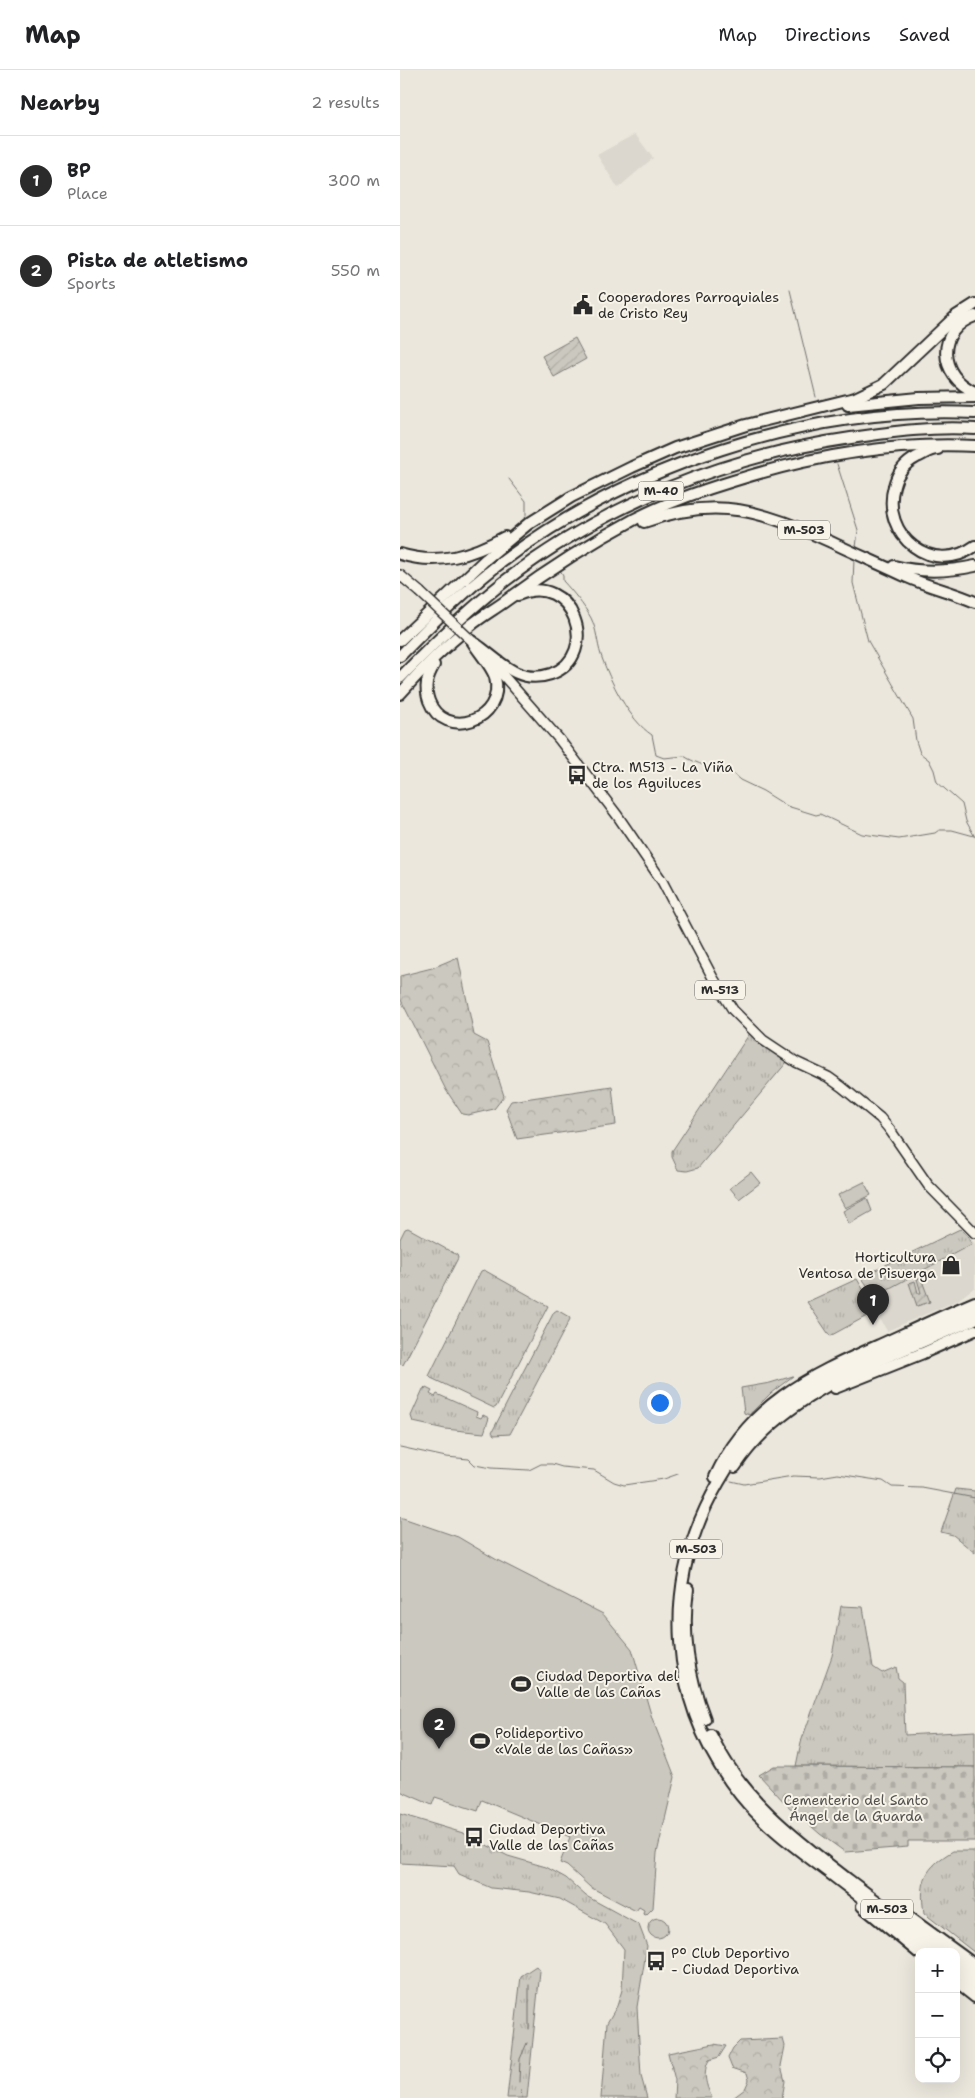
<!DOCTYPE html>
<html lang="en">
<head>
<meta charset="utf-8">
<style>
  body { margin:0; font-family:"Shantell Sans",sans-serif; background:#f6f6f6; color:#202124 }
  .controls { position:absolute; right:15px; bottom:15px; display:grid; overflow:hidden; border-radius:10px; box-shadow:0 5px 20px #0002 }
  .controls button { width:45px; height:45px; display:grid; place-items:center; padding:0; border:0; border-bottom:1px solid #e0e0e0; background:#fff; color:#202124; font:25px sans-serif }
  .you { position:absolute; left:259px; top:1332px; width:18px; height:18px; margin:-12px; border:4px solid #fff; border-radius:50%; background:#1a73e8; box-shadow:0 0 0 8px #1a73e833 }
  .badge { display:grid; place-items:center; width:32px; height:32px; border-radius:50%; background:#2b2b2b; color:#fff; font-size:16px; font-weight:700 }
  .pin { position:absolute; translate:-50% -41px; filter:drop-shadow(0 1px 2px #0008) }
  .pin::after { content:''; position:absolute; top:26px; width:18px; height:15px; background:inherit; clip-path:polygon(0 0,100% 0,50% 100%) }
  .list { margin:0; padding:0; list-style:none }
  h2 { display:flex; justify-content:space-between; align-items:center; height:65px; margin:0; padding:0 20px; font-size:21px }
  h2 small { font-size:16px; font-weight:400; color:#757577 }
  .list li { display:grid; grid-template-columns:32px 1fr auto; gap:15px; align-items:center; box-sizing:border-box; height:90px; padding:0 20px; border-top:1px solid #e0e0e0 }
  .list b { display:block; font-size:19px; white-space:nowrap }
  .list p { margin:0; font-size:16px; white-space:nowrap; color:#757577 }
  .list em { font-size:16px; font-style:normal; color:#757577 }
  .icon { flex:none; width:28px; height:28px; fill:none; stroke:currentColor; stroke-width:2; stroke-linecap:round; stroke-linejoin:round }
  .map { position:relative; flex:none; width:575px; height:2028px; overflow:hidden }
  header { display:flex; align-items:center; gap:30px; box-sizing:border-box; height:70px; padding:0 25px; background:#fff; border-bottom:1px solid #e0e0e0 }
  header strong { font-size:24px }
  nav { display:flex; gap:28px; margin-inline-start:auto; font-size:18px }
  main { display:flex }
  aside { flex:1; background:#fff }
  .map>svg:first-child { display:block }
</style>
</head>
<body>
<header>
<strong>Map</strong>
<nav><a>Map</a><a>Directions</a><a>Saved</a></nav>
</header>
<main>
<aside>
<h2>Nearby<small>2 results</small></h2>
<ul class="list">
<li><span class="badge">1</span><div><b>BP</b><p>Place</p></div><em>300 m</em></li>
<li><span class="badge">2</span><div><b>Pista de atletismo</b><p>Sports</p></div><em>550 m</em></li>
</ul>
</aside>
<div class="map">
<svg width="575" height="2028" viewBox="0 0 575 2028">
  <defs>
    <pattern id="grass-tufts" width="24" height="20" patternUnits="userSpaceOnUse" patternTransform="scale(1.25)"><rect width="24" height="20" fill="#cbc8bf"/><path d="M3 7l-1-3M5 7V3M7 7l1-3M15 17l-1-3M17 17v-4M19 17l1-3" fill="none" stroke="#aeaca4"/></pattern>
    <pattern id="forest-crowns" width="20" height="18" patternUnits="userSpaceOnUse" patternTransform="scale(1.25)"><rect width="20" height="18" fill="#cbc8bf"/><path d="M2 6a3 3 0 1 1 6 0M12 15a3 3 0 1 1 6 0" fill="none" stroke="#aeaca4"/></pattern>
    <pattern id="cemetery-stones" width="16" height="16" patternUnits="userSpaceOnUse" patternTransform="scale(1.25)"><rect width="16" height="16" fill="#cbc8bf"/><path d="M2 7V4a2 2 0 0 1 4 0v3zM10 15v-3a2 2 0 0 1 4 0v3z" fill="#aeaca4"/></pattern>
    <pattern id="garden-furrows" width="10" height="10" patternUnits="userSpaceOnUse" patternTransform="scale(1.25)"><rect width="10" height="10" fill="#cbc8bf"/><path d="M-1 1l2-2M0 10L10 0M9 11l2-2" fill="none" stroke="#aeaca4"/></pattern>
  </defs>
  <rect width="100%" height="100%" fill="#ebe7dd"/>
  <filter id="ink" filterUnits="userSpaceOnUse"><feTurbulence type="fractalNoise" baseFrequency=".02" numOctaves="2"/><feDisplacementMap in="SourceGraphic" scale="10" xChannelSelector="R" yChannelSelector="G"/><feConvolveMatrix kernelMatrix="1 2 1 2 8 2 1 2 1" color-interpolation-filters="sRGB"/></filter>
  <g filter="url(#ink)">
    <g fill="#dbd7ce">
      <polygon points="235,64 253,88 218,118 197,85"/>
      <polygon points="572,1170 575,1174 575,1217 558,1230 487,1261 475,1240 474,1226"/>
    </g>
    <g fill="url(#grass-tufts)" stroke="#7b7a75">
      <polygon points="350,963 366,978 387,992 298,1098 287,1101 278,1100 272,1087 272,1081"/>
      <polygon points="8,1158 57,1185 58,1188 3,1295 0,1294 0,1169 5,1159"/>
      <polygon points="560,1159 569,1167 569,1170 572,1174 475,1226 461,1207"/>
      <polygon points="84,1200 148,1236 96,1337 94,1338 31,1308 29,1306 81,1201"/>
      <polygon points="457,1209 476,1241 430,1266 407,1232"/>
      <polygon points="157,1240 169,1247 170,1249 110,1364 94,1365 92,1362 154,1242"/>
      <polygon points="393,1306 371,1323 349,1345 344,1343 341,1318 370,1313"/>
      <polygon points="26,1318 32,1321 30,1324 35,1327 37,1324 77,1342 76,1346 81,1348 83,1345 89,1348 84,1363 45,1359 13,1352 11,1346 23,1319"/>
      <polygon points="556,1419 575,1421 575,1483 553,1465 541,1462"/>
      <polygon points="441,1536 463,1537 473,1597 482,1603 496,1597 498,1608 503,1612 505,1665 575,1661 575,1697 396,1696 401,1672 432,1586"/>
      <polygon points="0,1744 63,1763 108,1786 146,1797 166,1808 186,1826 239,1855 247,1876 237,1937 241,2006 247,2028 201,2028 207,1953 217,1936 222,1920 224,1879 205,1854 160,1829 129,1822 91,1818 59,1804 54,1796 0,1793"/>
      <path d="M 553,1781 L 575,1781 L 575,1883 L 524,1843 C 519,1811 525,1797 553,1781 Z"/>
      <circle cx="258" cy="1858" r="10"/>
      <polygon points="136,1896 140,1901 127,2028 107,2028 121,1906"/>
    </g>
    <g fill="url(#forest-crowns)" stroke="#7b7a75">
      <polygon points="58,887 74,965 87,972 104,1026 94,1039 68,1045 62,1044 46,1020 0,928 0,906 32,898"/>
      <polygon points="212,1016 216,1055 117,1069 106,1039 111,1031"/>
      <polygon points="383,1969 385,1976 381,1996 385,2011 382,2028 333,2028 345,2019 349,2010 347,2003 332,1998 328,1988 333,1978 340,1971"/>
      <path d="M 314,1974 L 326,1976 L 319,1987 L 309,1990 C 302,2003 306,2015 312,2028 L 274,2028 L 275,2010 L 268,1983 Z"/>
    </g>
    <polygon fill="url(#cemetery-stones)" stroke="#7b7a75" points="374,1696 575,1697 575,1771 508,1771 508,1777 445,1782 420,1764 387,1735 359,1705"/>
    <g fill="url(#garden-furrows)" stroke="#7b7a75">
      <polygon points="175,268 186,289 154,307 142,286"/>
      <polygon points="521,1208 530,1232 517,1236 509,1213 515,1211 518,1223 521,1223 517,1209"/>
    </g>
    <g fill="#cbc8bf" stroke="#7b7a75">
      <polygon points="351,1102 360,1113 339,1129 330,1118"/>
      <polygon points="464,1112 471,1125 445,1138 438,1125"/>
      <polygon points="467,1128 472,1141 449,1154 443,1141"/>
      <polygon points="0,1447 58,1467 97,1490 203,1544 232,1579 252,1648 275,1707 257,1783 253,1838 246,1845 243,1844 244,1840 239,1837 236,1841 190,1817 167,1796 160,1793 170,1767 82,1730 78,1741 35,1727 32,1735 0,1721"/>
    </g>
    <g fill="none" stroke-linecap="round" stroke-linejoin="round">
      <g stroke="#72716c" stroke-width="1">
        <polyline points="390,220 416,327"/>
        <polyline points="437,394 458,460 456,478"/>
        <polyline points="109,409 126,431 126,445"/>
        <polyline points="454,489 453,513 468,571 513,649 516,671 520,683 529,690 534,700 537,712 562,734 566,751 575,767"/>
        <path d="M 160,500 L 163,505 L 163,511 C 173,522 184,535 191,548 C 197,560 197,573 201,585 C 210,611 229,650 252,665 L 256,685 L 264,688 L 284,686 C 292,692 321,702 331,702 L 340,710 L 363,721 L 387,736 L 416,745 L 420,744 L 462,764 L 499,769 L 535,763 L 539,760 L 552,760 L 574,766"/>
        <polyline points="0,1377 46,1387 69,1389 75,1395 91,1398 129,1400 141,1394 152,1394 162,1397 194,1400 214,1412 224,1415 264,1409 278,1404"/>
        <polyline points="331,1411 344,1414 393,1406 420,1407 438,1404 483,1411 492,1417 522,1418 575,1428"/>
        <polyline points="129,1959 129,1915"/>
        <polyline points="119,2012 120,1989 127,1973"/>
        <polyline points="121,2020 122,2028"/>
      </g>
      <defs>
        <g id="primary">
          <polyline points="0,505 20,522"/>
          <polyline points="88,588 159,669 217,745 262,811 313,908 333,940 363,970 396,992 428,1007 442,1017 480,1048 490,1060 528,1115 575,1163"/>
        </g>
        <g id="highway">
          <path d="M 575,246 C 535,260 538,306 575,322"/>
          <polyline points="448,335 519,328 575,327"/>
          <path d="M 538,379 C 530,379 524,384 517,387 C 505,393 497,404 494,416 C 480,466 533,507 575,476"/>
          <path d="M 244,452 C 317,425 363,441 431,472 C 456,484 482,495 507,507 C 529,517 553,522 575,532"/>
          <path d="M 0,484 C 39,496 72,485 105,467"/>
          <path d="M 494,496 C 522,503 547,502 575,496"/>
          <polyline points="0,570 86,489 128,454 171,427 232,397 275,378 346,355 455,328 484,314 556,246 575,234"/>
          <path d="M 76,574 C 89,583 103,597 117,603 C 128,608 139,608 151,604 C 203,585 172,500 118,525"/>
          <path d="M 0,586 C 30,555 60,525 94,498 C 225,396 409,335 575,343"/>
          <path d="M 34,595 C 27,607 24,617 29,631 C 44,671 106,651 95,607 C 91,595 79,583 72,571"/>
          <path d="M 0,608 C 33,574 68,540 105,511 C 205,434 327,386 451,368 C 491,362 534,356 575,359"/>
          <path d="M 0,624 C 21,600 45,576 70,556 C 82,546 95,539 107,530 C 148,500 190,473 235,449 C 266,433 300,421 333,411 C 412,386 493,372 575,376"/>
          <polyline points="435,1318 523,1283 575,1260"/>
          <path d="M 335,1397 C 388,1316 491,1288 575,1249"/>
          <path d="M 315,1407 C 348,1335 409,1306 477,1276 C 510,1261 542,1246 575,1232"/>
          <path d="M 288,1519 C 282,1563 289,1608 305,1649"/>
          <path d="M 311,1665 C 342,1729 394,1768 449,1810 C 481,1834 512,1858 544,1882"/>
          <polyline points="462,1836 519,1883"/>
          <polyline points="509,1847 575,1895"/>
          <path d="M 532,1882 C 497,1855 463,1829 428,1802 C 397,1779 364,1755 340,1725 C 267,1632 260,1513 319,1412 C 338,1379 358,1354 389,1331 C 440,1292 516,1268 575,1240"/>
          <polyline points="556,1891 575,1905"/>
          <polyline points="556,1900 575,1915"/>
          <polyline points="556,1912 575,1927"/>
        </g>
      </defs>
      <use href="#primary" stroke="#2b2b2b" stroke-width="12"/>
      <use href="#highway" stroke="#2b2b2b" stroke-width="14"/>
      <use href="#primary" stroke="#f7f3e8" stroke-width="9"/>
      <use href="#highway" stroke="#f7f3e8" stroke-width="10"/>
      <defs>
        <polyline id="primary-bridge" points="20,522 72,571"/>
      </defs>
      <use href="#primary-bridge" stroke="#2b2b2b" stroke-width="12" stroke-linecap="butt"/>
      <use href="#primary-bridge" stroke="#f7f3e8" stroke-width="9"/>
    </g>
  </g>
  <defs>
    <symbol id="civic-bare" viewBox="-9 -9 18 18"><path d="M-.6-6.5H3V-4.5H.6V-3L4-1V1h2V6H-6V1h2V-1L-.6-3ZM-1.2 2.5V6h2.4V2.5Z" fill="#2b2b2b" stroke="#f7f3e8" stroke-width="2.5" paint-order="stroke"/></symbol>
    <symbol id="bus-bare" viewBox="-9 -9 18 18"><path d="M-5-6H5V4H4V6H2V4H-2V6H-4V4H-5ZM-3.5-4V0h7V-4ZM-3.5 1.2v1.5H-2V1.2ZM2 1.2v1.5H3.5V1.2Z" fill="#2b2b2b" stroke="#f7f3e8" stroke-width="2.5" paint-order="stroke"/></symbol>
    <symbol id="shop-bare" viewBox="-9 -9 18 18"><path d="M-5-2.5h2.3a2.7 3.5 0 0 1 5.4 0H5L5.5 6h-11ZM-1.5-2.5h3a1.5 2.3 0 0 0-3 0Z" fill="#2b2b2b" stroke="#f7f3e8" stroke-width="2.5" paint-order="stroke"/></symbol>
    <symbol id="stadium-bare" viewBox="-9 -9 18 18"><path d="M0-5a6.5 5 0 1 0 0 10a6.5 5 0 1 0 0-10ZM-3.5-1.8h7v3.6h-7Z" fill="#2b2b2b" stroke="#f7f3e8" stroke-width="2.5" paint-order="stroke"/></symbol>
  </defs>
  <g fill-rule="evenodd">
    <use href="#civic-bare" x="169" y="221" width="28" height="28"/>
    <use href="#bus-bare" x="163" y="691" width="28" height="28"/>
    <use href="#shop-bare" x="537" y="1181" width="28" height="28"/>
    <use href="#stadium-bare" x="107" y="1600" width="28" height="28"/>
    <use href="#stadium-bare" x="66" y="1657" width="28" height="28"/>
    <use href="#bus-bare" x="60" y="1753" width="28" height="28"/>
    <use href="#bus-bare" x="242" y="1877" width="28" height="28"/>
  </g>
  <g text-anchor="middle" dominant-baseline="central" stroke-width="4" stroke-linejoin="round" paint-order="stroke">
    <g fill="#f7f3e8" stroke="#686764" stroke-width="1">
      <rect x="238.5" y="411.5" width="45" height="19" rx="4"/>
      <rect x="378" y="450.5" width="52" height="19" rx="4"/>
      <rect x="295" y="910.5" width="50" height="19" rx="4"/>
      <rect x="270" y="1469.5" width="52" height="19" rx="4"/>
      <rect x="461" y="1829.5" width="52" height="19" rx="4"/>
    </g>
    <g font-size="12" font-weight="bold" fill="#2b2b2b">
      <text x="261" y="421">M-40</text>
      <text x="404" y="460">M-503</text>
      <text x="320" y="920">M-513</text>
      <text x="296" y="1479">M-503</text>
      <text x="487" y="1839">M-503</text>
    </g>
    <g font-size="14" fill="#2b2b2b" stroke="#f7f3e8" text-anchor="start">
      <text x="198" y="227">Cooperadores Parroquiales<tspan x="198" dy="16">de Cristo Rey</tspan></text>
      <text x="192" y="697">Ctra. M513 - La Viña<tspan x="192" dy="16">de los Aguiluces</tspan></text>
      <text x="536" y="1187" text-anchor="end">Horticultura<tspan x="536" dy="16">Ventosa de Pisuerga</tspan></text>
      <text x="136" y="1606">Ciudad Deportiva del<tspan x="136" dy="16">Valle de las Cañas</tspan></text>
      <text x="95" y="1663">Polideportivo<tspan x="95" dy="16">«Vale de las Cañas»</tspan></text>
      <text x="89" y="1759">Ciudad Deportiva<tspan x="89" dy="16">Valle de las Cañas</tspan></text>
      <text x="271" y="1883">Pº Club Deportivo<tspan x="271" dy="16">- Ciudad Deportiva</tspan></text>
    </g>
    <g font-size="14" fill="#535250" stroke="#f7f3e8">
      <text x="456" y="1730">Cementerio del Santo<tspan x="456" dy="16">Ángel de la Guarda</tspan></text>
    </g>
  </g>
</svg>
<div class="controls">
<button>+</button>
<button>−</button>
<button><svg class="icon" aria-label="locate" viewBox="0 0 24 24"><circle cx="12" cy="12" r="6"/><path d="M12 2v4M12 18v4M2 12h4M18 12h4"/></svg></button>
</div>
<div class="you"></div>
<div class="pin badge" style="left:473px;top:1255px">1</div>
<div class="pin badge" style="left:39px;top:1679px">2</div>
</div>
</main>
</body>
</html>
